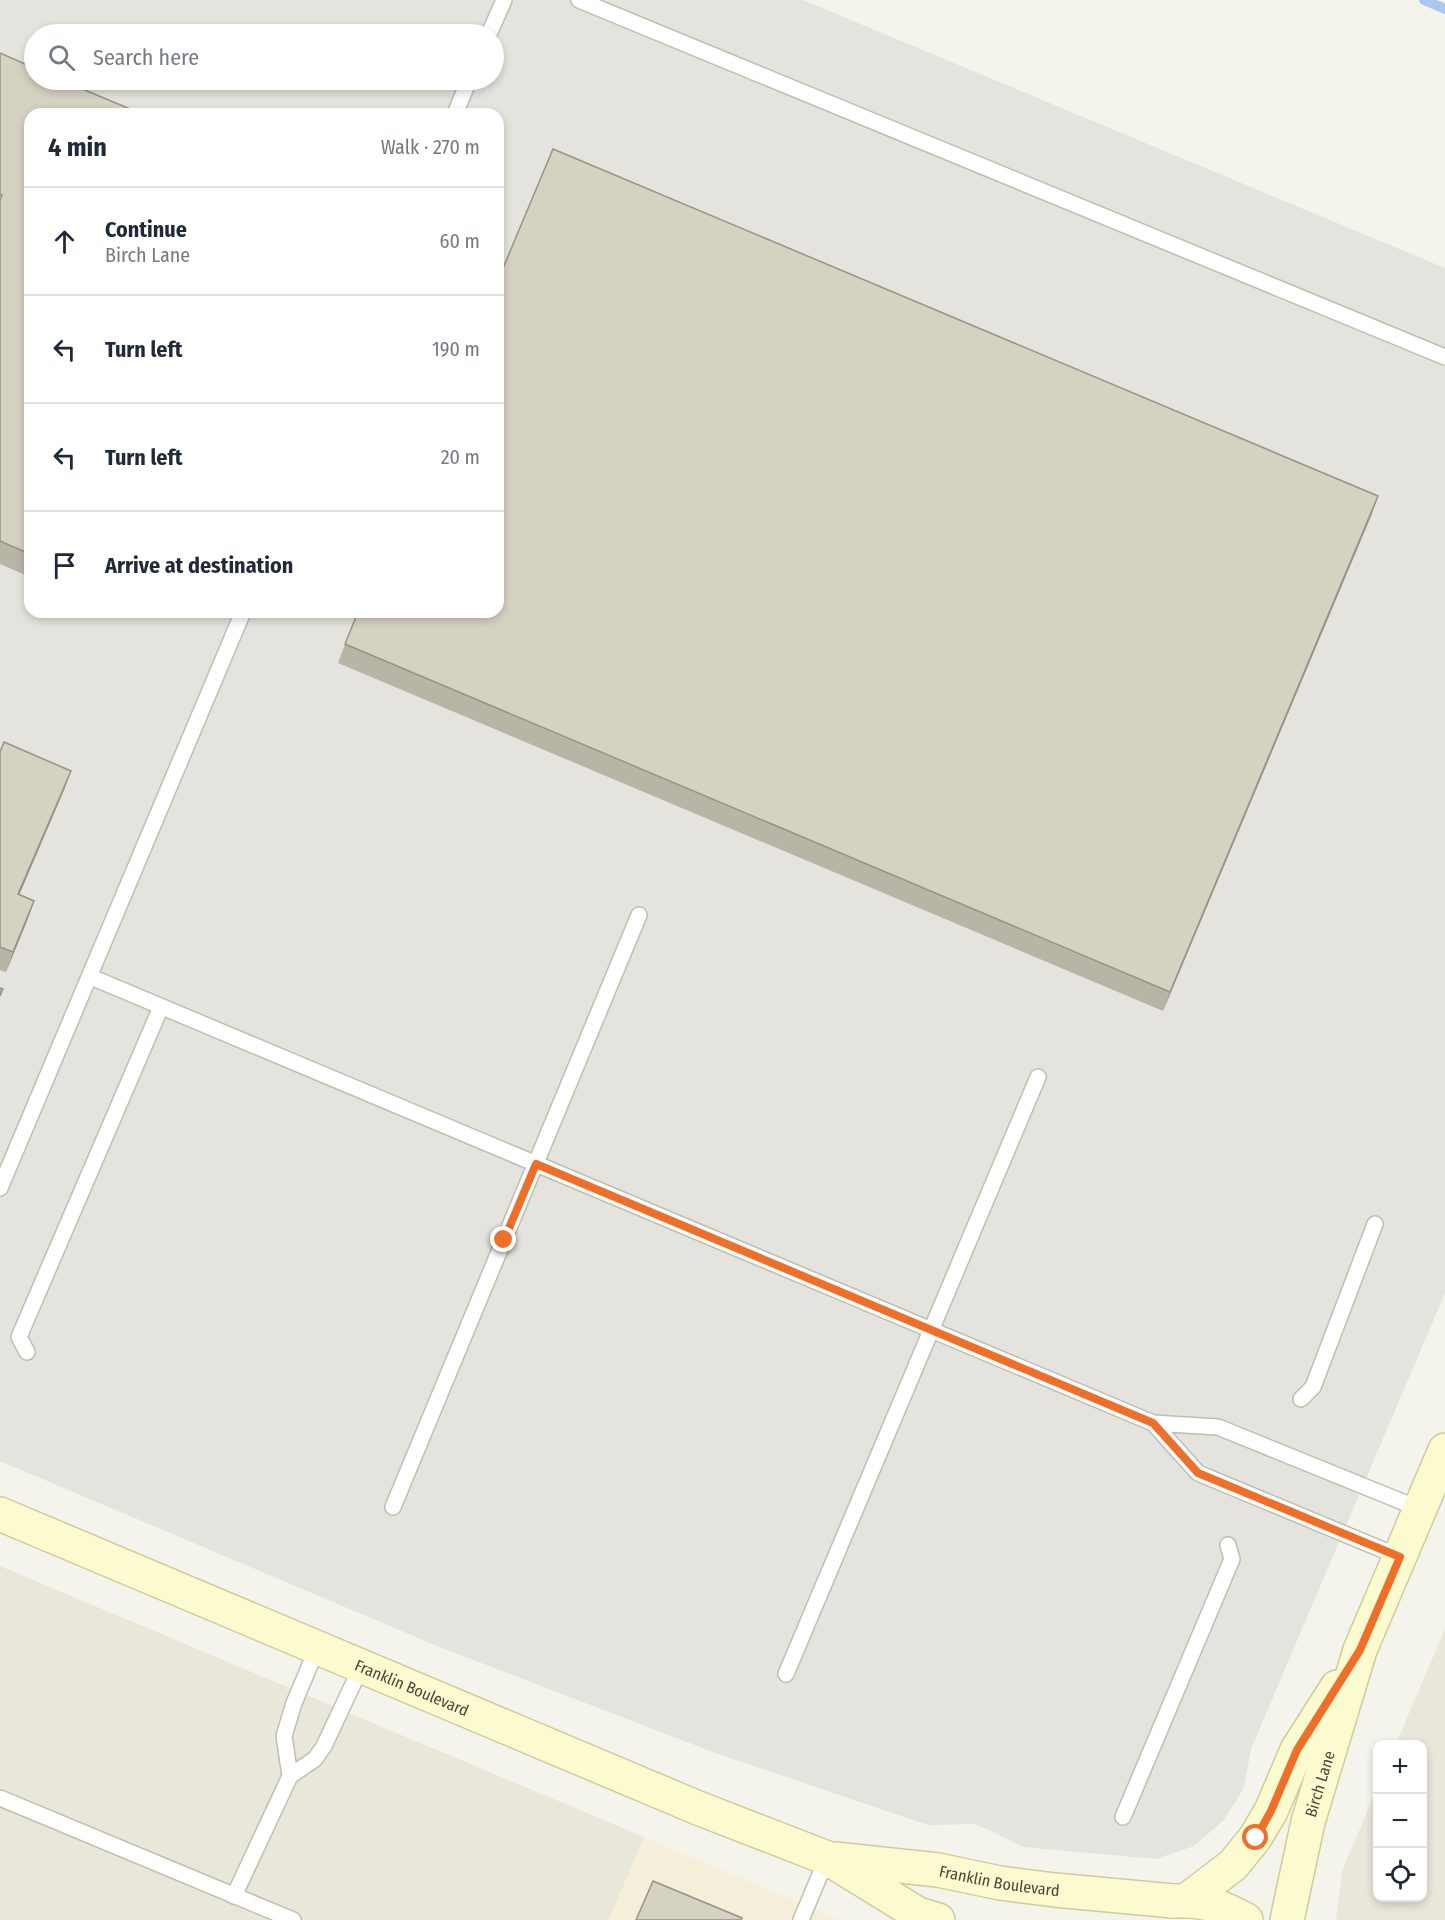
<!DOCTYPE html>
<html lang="en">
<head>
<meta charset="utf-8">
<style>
  body { margin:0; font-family:"Fira Sans Condensed",sans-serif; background:#f6f6f7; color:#1f2937 }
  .controls { position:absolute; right:18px; bottom:18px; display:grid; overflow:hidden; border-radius:12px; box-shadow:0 3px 9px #0003 }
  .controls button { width:54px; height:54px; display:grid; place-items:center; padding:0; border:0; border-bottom:2px solid #e0e1e3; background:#fff; color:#1f2937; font:30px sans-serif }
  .stop { position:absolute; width:18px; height:18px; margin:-14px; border:4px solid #ee6f2a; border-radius:50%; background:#fff }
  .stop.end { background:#ee6f2a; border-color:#fff; box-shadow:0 2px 6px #0008 }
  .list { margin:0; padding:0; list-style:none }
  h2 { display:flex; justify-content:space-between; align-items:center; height:78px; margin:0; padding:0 24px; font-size:26px }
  h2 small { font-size:20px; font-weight:400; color:#747a83 }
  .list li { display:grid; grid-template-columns:39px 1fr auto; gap:18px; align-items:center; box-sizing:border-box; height:108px; padding:0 24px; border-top:2px solid #e0e1e3 }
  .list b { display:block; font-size:22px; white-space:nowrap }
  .list p { margin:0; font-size:20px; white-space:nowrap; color:#747a83 }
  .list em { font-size:20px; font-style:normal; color:#747a83 }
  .icon { flex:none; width:33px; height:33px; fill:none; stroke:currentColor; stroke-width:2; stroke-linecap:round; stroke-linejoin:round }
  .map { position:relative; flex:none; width:1445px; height:1920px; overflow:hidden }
  .search { position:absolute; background:#fff; box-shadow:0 3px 9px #0003; left:24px; top:24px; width:480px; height:66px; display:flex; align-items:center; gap:15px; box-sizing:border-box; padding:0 21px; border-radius:33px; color:#747a83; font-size:22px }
  .panel { position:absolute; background:#fff; box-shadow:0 3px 9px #0003; left:24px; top:108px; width:480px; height:510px; border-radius:18px }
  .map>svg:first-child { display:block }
</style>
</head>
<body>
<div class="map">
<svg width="1445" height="1920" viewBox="0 0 1445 1920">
  <rect width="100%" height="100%" fill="#f5f4ec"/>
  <g fill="#e9e7da">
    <polygon points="0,1566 644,1837 609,1920 0,1920"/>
    <polygon points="1445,1629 1445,1920 1336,1920 1342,1871 1377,1788 1378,1898 1422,1898 1422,1744 1396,1744"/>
  </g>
  <polygon fill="#f5efd9" points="644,1837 840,1920 609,1920"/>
  <path fill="#e5e3dd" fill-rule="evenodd" d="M 0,0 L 803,0 L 1445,268 L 1445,1293 L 1251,1749 L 1244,1788 L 1223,1821 L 1194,1846 L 1156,1859 L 1023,1847 L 976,1824 L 928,1825 L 718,1754 L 437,1646 L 0,1461 ZM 34,34 L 494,34 L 494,80 L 34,80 ZM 30,114 L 498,114 L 498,612 L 30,612 Z"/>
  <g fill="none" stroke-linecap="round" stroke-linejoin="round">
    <polyline stroke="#adc6ed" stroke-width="10" points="1424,0 1445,9"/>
    <defs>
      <g id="lane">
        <polyline points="579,0 1445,357"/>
        <polyline points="489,34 504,0"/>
        <polyline points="455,114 469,80"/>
        <polyline points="91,977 1153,1423"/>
        <polyline points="0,1188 243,612"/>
        <polyline points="27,1352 19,1337 161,1007"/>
        <polyline points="1301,1399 1313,1387 1375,1224"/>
        <polyline points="393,1507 639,915"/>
        <polyline points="1400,1557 1198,1473 1153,1423 1218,1427 1420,1509"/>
        <polyline points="786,1674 1038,1077"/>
        <polyline points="290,1776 284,1736 294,1703 318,1646"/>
        <polyline points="0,1798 293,1920"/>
        <polyline points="1123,1817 1232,1559 1228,1545"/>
        <polyline points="234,1896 290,1776 315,1759 324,1746 362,1665"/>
        <polyline points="801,1920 827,1858"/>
      </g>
      <g id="secondary">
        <path id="s1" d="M 0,1514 L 698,1808 L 827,1858 L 918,1914 L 938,1920"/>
        <path id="s2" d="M 835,1859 L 938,1870 L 1000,1883 L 1055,1890 L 1173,1901"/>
        <polyline points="1187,1900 1233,1865 1255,1838 1271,1811 1297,1750 1337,1687"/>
        <path d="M 1174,1901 C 1202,1899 1221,1906 1246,1920"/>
        <path id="s3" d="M 1287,1920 L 1308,1822 L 1360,1650 L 1445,1450"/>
      </g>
    </defs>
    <use href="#lane" stroke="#c0beaf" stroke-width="18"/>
    <use href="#secondary" stroke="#cfcc9c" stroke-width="36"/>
    <use href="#lane" stroke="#fff" stroke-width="15"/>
    <use href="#secondary" stroke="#fcfacf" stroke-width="33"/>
  </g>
  <g fill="#b8b5a7">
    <polygon points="0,53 30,114 30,577 0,564"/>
    <polygon points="1378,496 1371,516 1163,1011 338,663 345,644"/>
    <polygon points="113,612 125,612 123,616"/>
    <polygon points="0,752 71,771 64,790 19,895 34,901 27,921 6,972 0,970"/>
  </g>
  <g fill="#969388">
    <polygon points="1378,496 1371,516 1163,1011 1170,992"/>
    <polygon points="71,771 64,790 11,914 18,894"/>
    <polygon points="34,901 27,921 6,972 13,952"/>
  </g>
  <g fill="#d6d2c2" stroke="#969388" stroke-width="1.5">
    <polygon points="0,53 34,68 34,80 61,80 142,114 30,114 30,554 0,541 0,200 2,195 0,194"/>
    <polygon points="553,149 1378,496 1170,992 345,644 358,612 498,612 498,280"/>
    <polygon points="4,742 71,771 18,894 34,901 13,952 0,947 0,752"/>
    <polygon points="0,988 3,989 0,996"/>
    <polygon points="653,1881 742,1918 741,1920 636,1920"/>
  </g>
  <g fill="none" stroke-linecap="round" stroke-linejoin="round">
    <polyline stroke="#ee6f2a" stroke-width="8" points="504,1240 536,1164 1153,1423 1198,1473 1400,1557 1360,1650 1297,1750 1271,1811 1256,1838"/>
  </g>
  <g text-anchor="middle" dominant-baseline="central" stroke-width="4.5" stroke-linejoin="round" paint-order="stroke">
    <g font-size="16" fill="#49463a" stroke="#fff">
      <text stroke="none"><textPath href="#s1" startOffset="447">Franklin Boulevard</textPath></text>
      <text stroke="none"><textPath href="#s3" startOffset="140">Birch Lane</textPath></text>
      <text stroke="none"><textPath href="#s2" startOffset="166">Franklin Boulevard</textPath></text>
    </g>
  </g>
</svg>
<div class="controls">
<button>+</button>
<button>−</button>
<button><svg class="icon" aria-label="locate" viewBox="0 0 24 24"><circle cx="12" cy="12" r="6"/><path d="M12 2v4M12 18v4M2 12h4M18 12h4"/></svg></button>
</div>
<div class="stop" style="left:1256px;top:1838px"></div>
<div class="stop end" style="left:504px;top:1240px"></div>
<div class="search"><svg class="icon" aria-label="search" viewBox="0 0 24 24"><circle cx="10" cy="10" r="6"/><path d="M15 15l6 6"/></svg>Search here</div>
<section class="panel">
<h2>4 min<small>Walk · 270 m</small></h2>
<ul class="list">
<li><svg class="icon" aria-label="ahead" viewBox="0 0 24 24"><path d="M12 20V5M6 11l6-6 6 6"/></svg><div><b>Continue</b><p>Birch Lane</p></div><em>60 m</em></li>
<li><svg class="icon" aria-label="left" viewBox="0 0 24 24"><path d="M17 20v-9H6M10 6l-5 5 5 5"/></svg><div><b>Turn left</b></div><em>190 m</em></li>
<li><svg class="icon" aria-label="left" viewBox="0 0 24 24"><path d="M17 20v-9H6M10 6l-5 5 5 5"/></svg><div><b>Turn left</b></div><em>20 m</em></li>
<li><svg class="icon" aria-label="arrive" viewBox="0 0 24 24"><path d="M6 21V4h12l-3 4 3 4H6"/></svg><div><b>Arrive at destination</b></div></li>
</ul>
</section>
</div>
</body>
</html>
